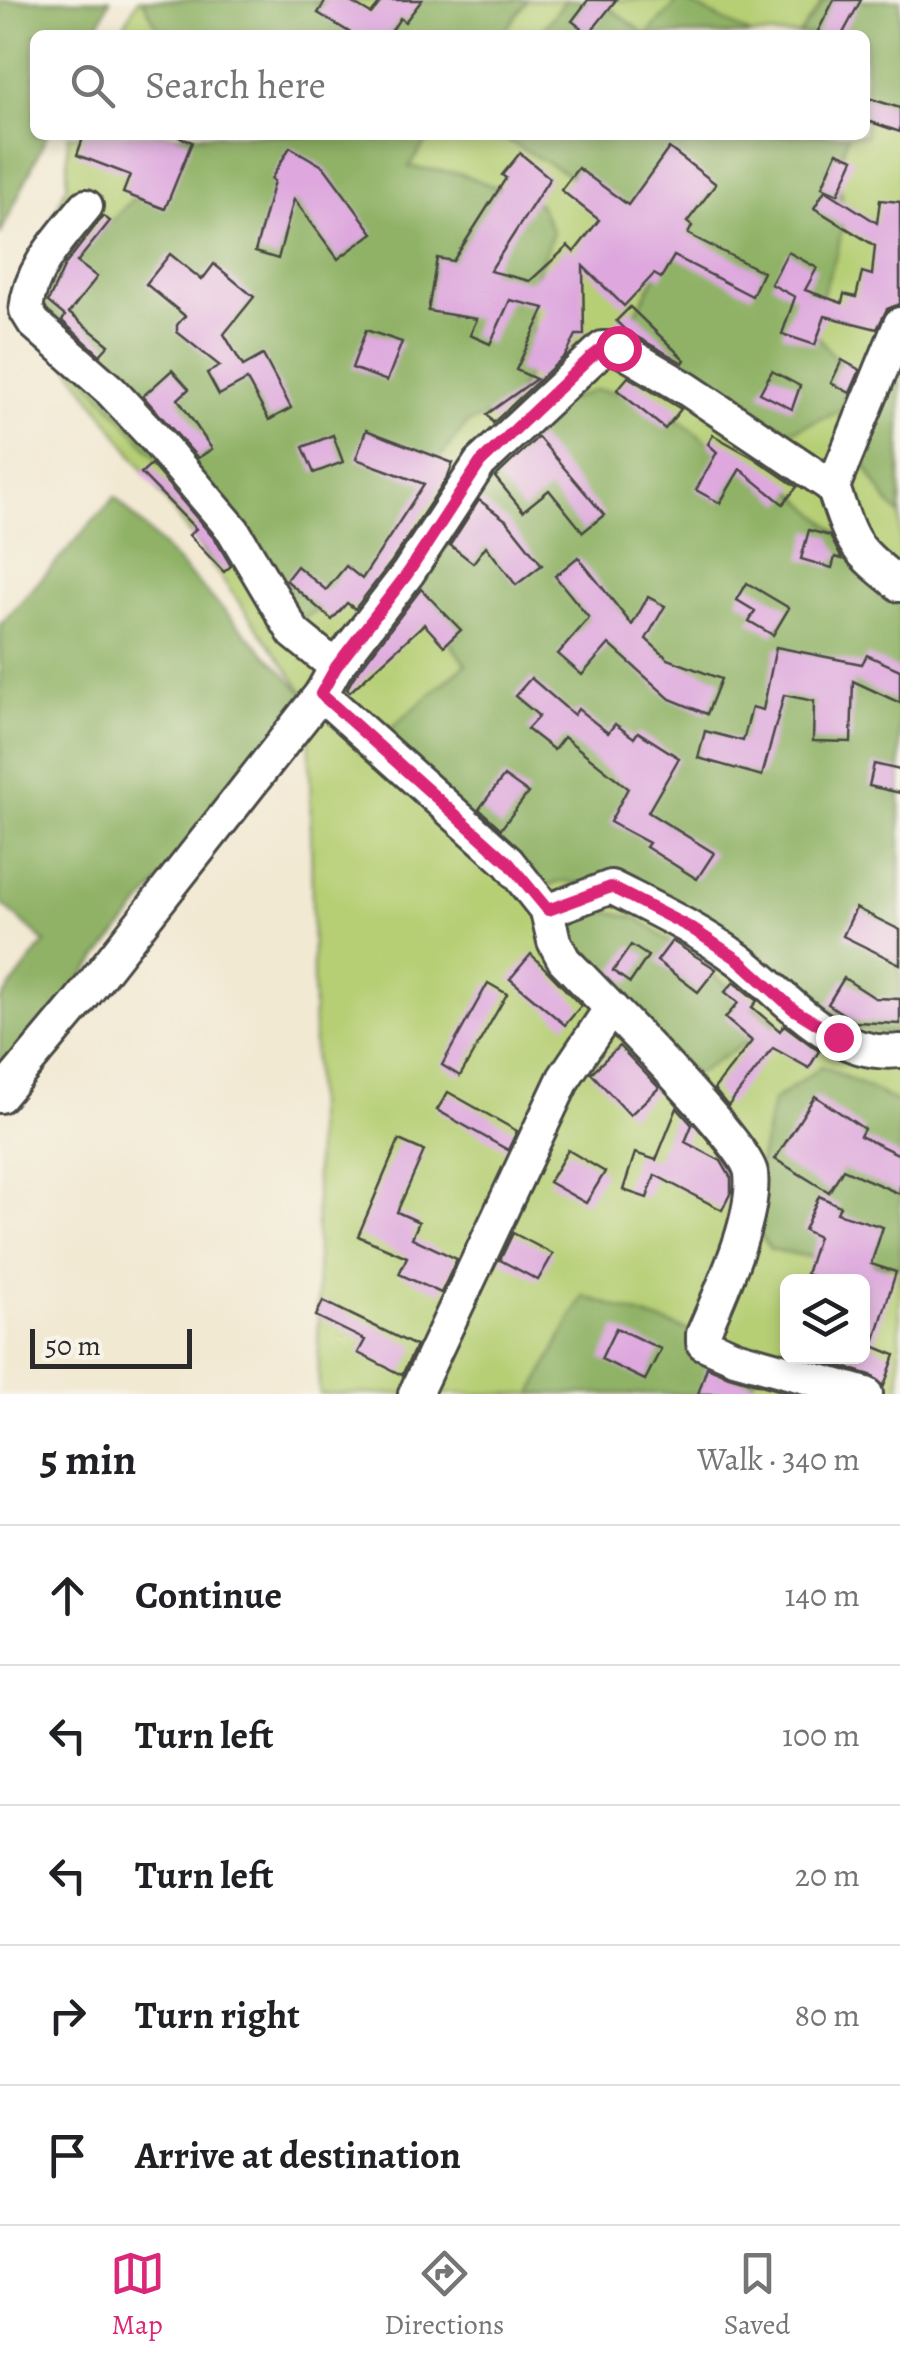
<!DOCTYPE html>
<html lang="en">
<head>
<meta charset="utf-8">
<style>
  body { margin:0; font-family:Alegreya,serif; background:#f6f6f6; color:#202124 }
  .controls { position:absolute; right:30px; bottom:30px; display:grid; overflow:hidden; border-radius:15px; box-shadow:0 5px 15px #0003 }
  .controls button { width:90px; height:90px; display:grid; place-items:center; padding:0; border:0; border-bottom:2px solid #e0e0e0; background:#fff; color:#202124; font:50px sans-serif }
  .scale { position:absolute; left:30px; bottom:25px; width:162px; box-sizing:border-box; padding-left:10px; border:5px solid #2b2b2b; border-top:0; font-size:28px; line-height:35px; white-space:nowrap; color:#2b2b2b; -webkit-text-stroke:8px #f7f3e8; paint-order:stroke }
  .stop { position:absolute; width:30px; height:30px; margin:-22px; border:8px solid #db2777; border-radius:50%; background:#fff }
  .stop.end { background:#db2777; border-color:#fff; box-shadow:0 2px 10px #0008 }
  .list { margin:0; padding:0; list-style:none }
  h2 { display:flex; justify-content:space-between; align-items:center; height:130px; margin:0; padding:0 40px; font-size:42px }
  h2 small { font-size:32px; font-weight:400; color:#757577 }
  .list li { display:grid; grid-template-columns:65px 1fr auto; gap:30px; align-items:center; box-sizing:border-box; height:140px; padding:0 40px; border-top:2px solid #e0e0e0 }
  .list b { display:block; font-size:38px; white-space:nowrap }
  .list em { font-size:32px; font-style:normal; color:#757577 }
  .icon { flex:none; width:55px; height:55px; fill:none; stroke:currentColor; stroke-width:2; stroke-linecap:round; stroke-linejoin:round }
  .map { position:relative; flex:none; width:900px; height:1394px; overflow:hidden }
  .search { position:absolute; background:#fff; box-shadow:0 5px 15px #0003; left:30px; right:30px; top:30px; height:110px; display:flex; align-items:center; gap:25px; box-sizing:border-box; padding:0 35px; border-radius:15px; color:#757577; font-size:38px }
  .sheet { height:830px; background:#fff }
  nav { display:flex; justify-content:space-around; align-items:center; box-sizing:border-box; height:140px; border-top:2px solid #e0e0e0; background:#fff; font-size:28px; color:#757577 }
  nav a { display:grid; justify-items:center; gap:5px }
  nav .on { color:#db2777 }
  .map>svg:first-child { display:block }
</style>
</head>
<body>
<div class="map">
<svg width="900" height="1394" viewBox="0 0 900 1394">
  <rect width="100%" height="100%" fill="#f7f3e8"/>
  <filter id="ink" filterUnits="userSpaceOnUse"><feTurbulence type="fractalNoise" baseFrequency=".01" numOctaves="2"/><feDisplacementMap in="SourceGraphic" scale="20" xChannelSelector="R" yChannelSelector="G"/><feConvolveMatrix kernelMatrix="1 2 1 2 8 2 1 2 1" color-interpolation-filters="sRGB"/></filter>
  <filter id="wash" filterUnits="userSpaceOnUse"><feTurbulence type="fractalNoise" baseFrequency=".0048" numOctaves="4" result="noise"/><feDisplacementMap in="SourceGraphic" scale="40" xChannelSelector="R" yChannelSelector="G"/><feGaussianBlur stdDeviation="2.25" result="paint"/><feColorMatrix in="noise" values="0 0 0 0 0 0 0 0 0 0 0 0 0 0 0 0 0 1.4 0 .05"/><feComposite in="paint" operator="in"/></filter>
  <g filter="url(#wash)">
    <rect width="100%" height="100%" fill="#f2e9d3"/>
    <path fill="#b6cf75" stroke="#707d50" stroke-width="2.5" fill-rule="evenodd" d="M 138,0 L 900,0 L 900,1394 L 319,1394 L 309,699 L 32,316 L 36,256 L 67,185 L 68,135 L 865,135 L 865,35 L 119,35 ZM 788,1282 L 862,1282 L 862,1356 L 788,1356 Z"/>
    <g fill="#90b266" stroke="#5e6e48" stroke-width="2.5">
      <polygon points="0,0 110,0 94,35 35,35 35,135 47,135 0,235"/>
      <polygon points="143,0 311,0 365,24 386,0 527,0 502,35 161,35"/>
      <polygon points="566,0 599,0 646,35 679,0 683,0 752,35 539,35"/>
      <polygon points="824,0 900,0 900,125 865,115 865,35 799,35"/>
      <polygon points="154,135 431,135 409,167 459,173 539,204 553,232 532,287 533,365 510,408 468,423 449,446 433,467 395,554 345,594 299,621 32,316 62,273 144,187"/>
      <polygon points="513,135 848,135 838,167 844,219 837,253 811,327 846,372 844,410 781,435 671,365 630,323 678,236 508,141"/>
      <polygon points="900,317 900,515 886,500 849,439"/>
      <path d="M 594,390 L 645,395 L 726,456 L 783,482 L 862,556 L 900,585 L 900,1031 C 871,1038 835,1018 809,1007 L 605,889 L 565,881 L 525,891 L 375,742 L 466,664 L 399,578 L 548,408 Z"/>
      <polygon points="115,497 309,699 0,1078 0,1001 45,942 0,902 0,625"/>
      <polygon points="567,901 639,919 777,1023 695,1075 555,936"/>
      <polygon points="822,1066 900,1103 900,1266 845,1264 770,1249 747,1217 773,1101"/>
      <polygon points="583,1296 762,1354 749,1394 532,1394"/>
    </g>
    <g id="blocks">
      <g fill="#dea8de">
        <polygon points="326,0 347,0 371,14 380,3 377,0 422,0 405,22 400,18 389,35 354,35 318,13"/>
        <polygon points="588,0 616,0 589,34 572,21"/>
        <polygon points="834,0 861,0 842,35 816,35"/>
        <polygon points="865,97 900,108 900,132 865,120"/>
        <polygon points="84,135 174,135 192,142 165,209 123,193 130,175 77,155"/>
        <polygon points="290,147 324,167 373,233 338,259 294,199 278,259 255,252 274,181 271,179"/>
        <polygon points="669,148 716,184 687,222 692,226 688,234 763,272 752,296 674,256 661,278 654,274 624,306 583,266 584,335 576,335 566,355 493,423 487,414 536,379 516,370 545,308 510,300 490,344 470,335 477,319 428,311 437,258 453,261 506,178 502,175 520,153 550,178 490,271 530,281 568,246 574,252 599,220 561,190 578,168 628,205"/>
        <polygon points="837,152 854,159 838,194 822,187"/>
        <polygon points="825,190 877,223 880,200 900,202 900,304 887,309 877,329 825,316 815,345 782,334 795,297 771,284 788,252 817,268 805,290 842,303 844,294 856,297 862,272 872,275 875,246 814,208"/>
        <polygon points="103,216 110,221 77,262 97,277 69,313 109,345 100,355 62,321 65,316 48,302 65,265"/>
        <polygon points="170,254 202,280 214,264 254,297 224,334 243,366 263,355 291,408 269,420 247,380 219,395 207,373 220,366 177,332 177,325 185,316 146,284"/>
        <polygon points="630,307 685,360 683,363 625,330 616,321"/>
        <polygon points="366,330 402,342 387,381 352,368"/>
        <polygon points="842,360 860,370 850,393 831,383"/>
        <polygon points="172,370 189,389 178,399 212,449 198,458 143,396"/>
        <polygon points="772,371 800,386 792,409 760,393"/>
        <polygon points="628,377 681,409 665,429 617,390"/>
        <polygon points="366,430 453,463 448,476 392,561 355,609 347,603 332,620 286,580 297,566 326,590 346,566 362,579 424,484 356,459"/>
        <polygon points="333,435 343,462 314,473 303,447"/>
        <polygon points="713,435 754,458 797,487 783,504 740,469 720,503 696,490 717,452 708,444"/>
        <polygon points="538,437 604,515 583,532 549,490 523,511 495,477"/>
        <polygon points="151,464 217,542 231,566 224,572 189,535 196,529 141,473"/>
        <polygon points="479,500 507,521 542,565 516,585 486,546 473,563 450,545"/>
        <polygon points="809,530 830,536 842,559 835,557 832,568 801,559"/>
        <polygon points="578,557 632,625 648,597 665,606 646,639 668,659 721,679 707,714 670,699 609,644 582,675 558,654 589,618 555,576"/>
        <polygon points="747,583 789,608 773,635 749,621 755,611 737,600"/>
        <polygon points="421,589 461,630 444,646 424,624 350,692 347,689 353,678"/>
        <polygon points="776,647 862,664 867,655 900,670 900,703 853,681 851,742 813,741 814,701 784,695 762,776 698,758 705,731 743,741 752,707 763,710"/>
        <polygon points="531,678 574,715 578,709 608,733 615,724 634,738 638,732 679,758 648,812 714,853 697,879 646,847 649,843 610,822 628,788 564,737 554,750 527,729 539,716 515,696"/>
        <polygon points="874,764 900,770 900,793 869,786"/>
        <polygon points="504,776 528,793 501,829 479,809"/>
        <polygon points="856,908 900,930 900,964 843,936"/>
        <polygon points="672,941 716,969 698,992 657,961"/>
        <polygon points="631,945 648,956 630,983 613,971"/>
        <polygon points="531,954 581,1006 565,1025 510,979"/>
        <polygon points="844,978 875,998 900,999 900,1024 855,1022 828,1004"/>
        <polygon points="734,982 757,1001 752,1007 780,1031 784,1025 819,1051 809,1068 773,1048 728,1106 714,1089 752,1041 725,1018 738,1003 725,992"/>
        <polygon points="488,983 507,994 460,1076 442,1065"/>
        <polygon points="619,1046 659,1088 630,1115 591,1073"/>
        <polygon points="448,1092 517,1131 508,1150 437,1110"/>
        <polygon points="815,1096 864,1129 860,1136 900,1155 900,1194 843,1169 829,1192 775,1159"/>
        <polygon points="677,1108 692,1125 685,1142 721,1161 731,1178 731,1192 722,1210 655,1175 647,1198 623,1190 635,1153 656,1160"/>
        <polygon points="399,1140 424,1151 397,1212 419,1222 412,1238 457,1259 441,1293 399,1274 407,1257 358,1236"/>
        <polygon points="568,1150 605,1172 586,1203 549,1182"/>
        <polygon points="819,1196 840,1206 837,1213 883,1227 871,1264 896,1272 873,1346 895,1355 884,1386 871,1375 807,1356 862,1356 862,1282 831,1282 806,1274 818,1237 804,1230"/>
        <polygon points="513,1233 553,1254 538,1280 500,1260"/>
        <polygon points="323,1301 416,1346 402,1375 358,1353 365,1340 316,1316"/>
        <polygon points="616,1328 661,1349 645,1380 601,1359"/>
        <polygon points="707,1367 729,1376 792,1394 698,1394"/>
      </g>
    </g>
  </g>
  <g filter="url(#ink)">
    <use href="#blocks" fill-opacity="0" stroke="#494844" stroke-width="2.5"/>
    <g fill="none" stroke-linecap="round" stroke-linejoin="round">
      <defs>
        <g id="minor">
          <path d="M 86,206 C 61,237 30,268 26,310 L 34,323 L 111,391 L 154,437 L 233,530 L 294,633 L 336,667"/>
          <path d="M 900,324 L 833,487 C 852,543 852,548 900,585"/>
          <path d="M 833,487 L 687,389 L 618,348 L 603,348 L 480,463 L 408,573 L 336,667 L 321,694 L 508,862 L 547,911 L 554,941 L 564,960 C 593,990 747,1144 751,1173 C 756,1219 721,1291 703,1334 L 703,1343 L 735,1357 L 866,1394"/>
          <path d="M 547,911 L 611,887 C 654,909 699,930 738,959 C 787,996 832,1059 900,1051"/>
          <polyline points="0,1096 78,1003 321,694"/>
          <polyline points="415,1394 564,1078 611,1008"/>
        </g>
      </defs>
      <use href="#minor" stroke="#494844" stroke-width="38"/>
      <use href="#minor" stroke="#fff" stroke-width="32"/>
    </g>
  </g>
  <g fill="none" stroke-linecap="round" stroke-linejoin="round" filter="url(#ink)">
    <polyline stroke="#db2777" stroke-width="12" points="618,348 603,348 590,358 480,463 408,573 336,667 321,694 508,862 548,910 611,887 691,928 739,960 793,1009 838,1037"/>
  </g>
</svg>
<div class="controls">
<button><svg class="icon" aria-label="layers" viewBox="0 0 24 24"><path d="M12 4l9 5-9 5-9-5zM3 14l9 5 9-5"/></svg></button>
</div>
<div class="scale">50 m</div>
<div class="stop" style="left:618px;top:348px"></div>
<div class="stop end" style="left:838px;top:1037px"></div>
<div class="search"><svg class="icon" aria-label="search" viewBox="0 0 24 24"><circle cx="10" cy="10" r="6"/><path d="M15 15l6 6"/></svg>Search here</div>
</div>
<section class="sheet">
<h2>5 min<small>Walk · 340 m</small></h2>
<ul class="list">
<li><svg class="icon" aria-label="ahead" viewBox="0 0 24 24"><path d="M12 20V5M6 11l6-6 6 6"/></svg><div><b>Continue</b></div><em>140 m</em></li>
<li><svg class="icon" aria-label="left" viewBox="0 0 24 24"><path d="M17 20v-9H6M10 6l-5 5 5 5"/></svg><div><b>Turn left</b></div><em>100 m</em></li>
<li><svg class="icon" aria-label="left" viewBox="0 0 24 24"><path d="M17 20v-9H6M10 6l-5 5 5 5"/></svg><div><b>Turn left</b></div><em>20 m</em></li>
<li><svg class="icon" aria-label="right" viewBox="0 0 24 24"><path d="M7 20v-9h11M14 6l5 5-5 5"/></svg><div><b>Turn right</b></div><em>80 m</em></li>
<li><svg class="icon" aria-label="arrive" viewBox="0 0 24 24"><path d="M6 21V4h12l-3 4 3 4H6"/></svg><div><b>Arrive at destination</b></div></li>
</ul>
</section>
<nav>
<a class="on"><svg class="icon" aria-label="map" viewBox="0 0 24 24"><path d="M3 6l6-2 6 2 6-2v14l-6 2-6-2-6 2zM9 4v14M15 6v14"/></svg>Map</a>
<a><svg class="icon" aria-label="directions" viewBox="0 0 24 24"><path d="M12 3l9 9-9 9-9-9zM9 14v-3h6M13 9l2 2-2 2"/></svg>Directions</a>
<a><svg class="icon" aria-label="saved" viewBox="0 0 24 24"><path d="M7 4h10v16l-5-4-5 4z"/></svg>Saved</a>
</nav>
</body>
</html>
